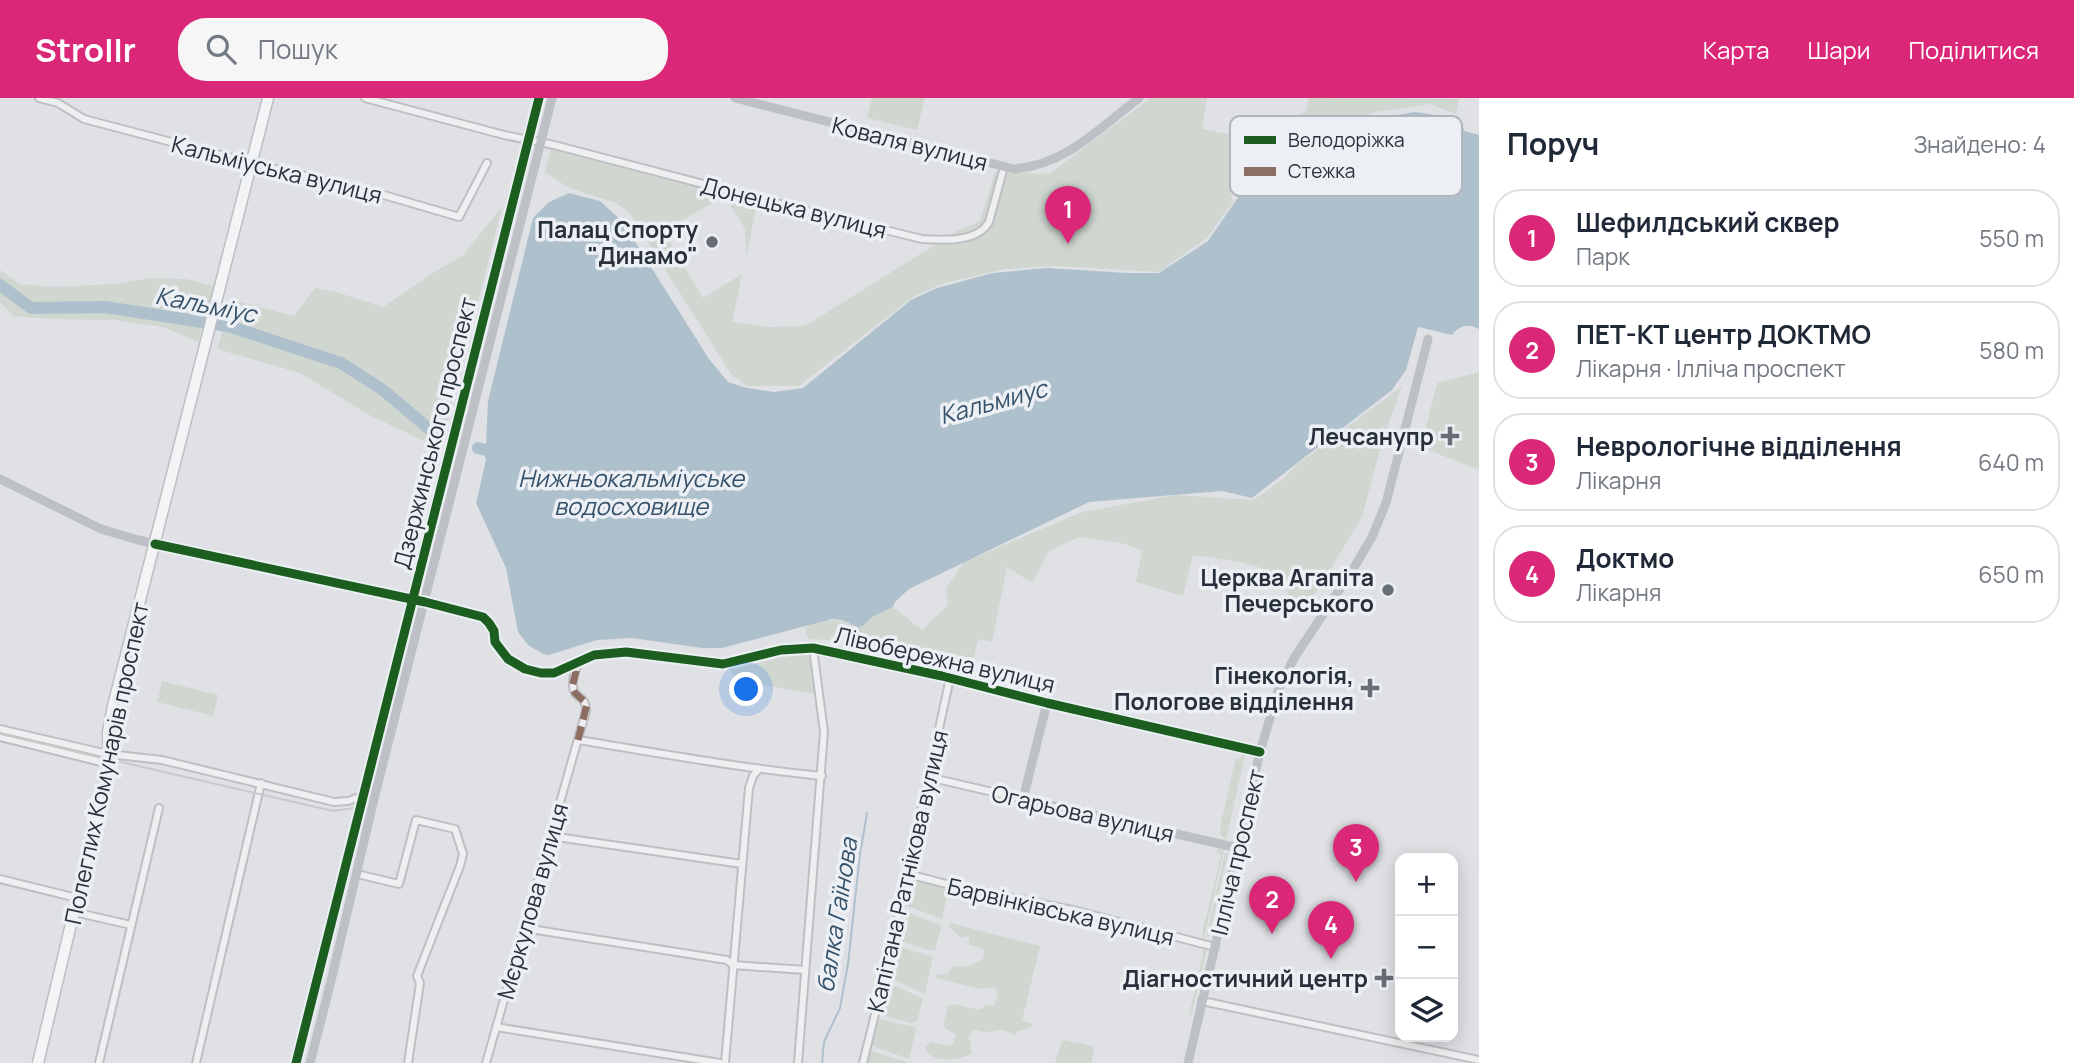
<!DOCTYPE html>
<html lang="uk">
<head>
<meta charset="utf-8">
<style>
  body { margin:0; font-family:Manrope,sans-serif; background:#f6f6f7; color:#1f2937 }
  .controls { position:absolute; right:21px; bottom:21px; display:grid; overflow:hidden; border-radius:14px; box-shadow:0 4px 18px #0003 }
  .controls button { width:63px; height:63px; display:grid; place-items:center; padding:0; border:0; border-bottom:2px solid #e0e1e3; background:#fff; color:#1f2937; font:35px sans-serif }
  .you { position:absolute; left:747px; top:592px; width:24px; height:24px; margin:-18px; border:5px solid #fff; border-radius:50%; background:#1a73e8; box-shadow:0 0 0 10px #1a73e833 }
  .badge { display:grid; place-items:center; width:46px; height:46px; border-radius:50%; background:#db2777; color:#fff; font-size:23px; font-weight:700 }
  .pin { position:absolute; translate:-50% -58px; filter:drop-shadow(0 2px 4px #0008) }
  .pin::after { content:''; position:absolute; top:37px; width:24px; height:21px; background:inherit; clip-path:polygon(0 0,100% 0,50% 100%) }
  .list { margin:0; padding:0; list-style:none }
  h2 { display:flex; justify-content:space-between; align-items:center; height:91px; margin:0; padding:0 28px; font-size:30px }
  h2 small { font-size:23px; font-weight:400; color:#747a83 }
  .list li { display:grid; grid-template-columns:46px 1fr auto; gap:21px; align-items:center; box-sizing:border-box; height:98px; margin:0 14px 14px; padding:0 14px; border:2px solid #e0e1e3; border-radius:28px }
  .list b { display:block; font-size:26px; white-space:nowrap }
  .list p { margin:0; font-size:23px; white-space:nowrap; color:#747a83 }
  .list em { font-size:23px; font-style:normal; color:#747a83 }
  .icon { flex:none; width:38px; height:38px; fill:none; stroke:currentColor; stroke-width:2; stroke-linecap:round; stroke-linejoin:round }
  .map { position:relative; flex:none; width:1479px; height:965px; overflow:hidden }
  header { display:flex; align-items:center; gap:42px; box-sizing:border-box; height:98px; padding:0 35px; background:#db2777; color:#fff }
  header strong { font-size:33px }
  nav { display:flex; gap:38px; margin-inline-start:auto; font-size:24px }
  .search { width:490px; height:63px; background:#f6f6f7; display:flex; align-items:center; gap:18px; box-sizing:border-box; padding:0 24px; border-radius:28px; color:#747a83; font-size:26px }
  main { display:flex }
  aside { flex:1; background:#fff }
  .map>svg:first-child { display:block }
</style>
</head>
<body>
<header>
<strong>Strollr</strong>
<div class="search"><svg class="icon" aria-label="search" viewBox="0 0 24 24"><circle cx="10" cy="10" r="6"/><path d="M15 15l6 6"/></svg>Пошук</div>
<nav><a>Карта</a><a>Шари</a><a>Поділитися</a></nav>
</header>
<main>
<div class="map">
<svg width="1479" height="965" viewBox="0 0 1479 965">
  <rect width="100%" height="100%" fill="#dfe1e4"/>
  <g fill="#d0d7d0">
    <polygon points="872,0 925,0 917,32 867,20"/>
    <polygon points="1151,0 1207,0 1202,31 1257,42 1306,13 1309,0 1459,1 1456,16 1430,6 1376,14 1343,25 1288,55 1230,93 1233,104 1207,140 1159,174 1056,168 1004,171 945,185 914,198 799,288 747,288 731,276 629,114 616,105 569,90 545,74 551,50 758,103 746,159 745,131 725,98 663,133 703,200 742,176 732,224 772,229 805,228 957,133 980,123 995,74 1049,76"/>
    <polygon points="502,109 441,351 371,318 300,275 217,251 232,202 294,218 315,190 336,194 383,209 433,175 462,158"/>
    <polygon points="0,172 20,186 56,189 114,186 151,180 186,181 214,188 198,244 163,229 115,222 51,221 14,218 0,204"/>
    <polygon points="1479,274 1479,372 1421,349 1437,285"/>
    <path d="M 1402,288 L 1382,344 L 1362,419 L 1317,493 L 1306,505 L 1300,509 L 1291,504 C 1288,496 1285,487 1278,480 C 1261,464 1217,461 1193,457 L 1183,498 L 1136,484 L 1142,452 L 1121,445 L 1079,439 L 1049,453 L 1032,485 L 1007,469 L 992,544 L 978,541 L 970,576 C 918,562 864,542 810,541 L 806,537 L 806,530 C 817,519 835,522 849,526 C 854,527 861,526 866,526 L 872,519 L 893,509 L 922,532 L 948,507 L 946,490 L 964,464 L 1082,414 L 1176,397 L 1253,402 L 1282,382 L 1299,365 Z"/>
    <polygon points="811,556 817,596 738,583 731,572 782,559"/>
    <polygon points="162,583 218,597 213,618 157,604"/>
    <polygon points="1245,656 1226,742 1220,736 1221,726 1235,663"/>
    <polygon points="1216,751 1224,752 1204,841 1202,840 1203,831 1221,758"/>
    <polygon points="1225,755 1228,755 1209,838 1206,840"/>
    <polygon points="911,780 949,790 942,821 905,807"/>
    <polygon points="905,813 940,827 941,830 935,852 928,852 899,842"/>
    <path d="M 950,825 L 1040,848 L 1022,923 L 1034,926 L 1025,932 L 1019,932 L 1014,937 C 997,928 1001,934 985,934 C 981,934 978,932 974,932 L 969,938 L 972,956 C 956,963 929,965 925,949 L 931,944 L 952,948 L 956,936 L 947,932 L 943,927 L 948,908 L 953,906 L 980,912 L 986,907 L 994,908 L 998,897 L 996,891 L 991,889 L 981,891 L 936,880 L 936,877 L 947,876 L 954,868 L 969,868 L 983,861 L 984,853 L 982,850 L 969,847 L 969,838 L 961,840 L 952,831 L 949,830 L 948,828 Z"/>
    <polygon points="897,848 933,859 925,896 890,880"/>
    <polygon points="1204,851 1207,851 1191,918 1189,918"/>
    <polygon points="887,885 923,900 917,924 910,925 880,916"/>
    <polygon points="878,921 915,929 916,932 909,961 872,948"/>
    <polygon points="1064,942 1092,948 1094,951 1091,965 1055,965 1061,945"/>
    <polygon points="871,953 906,964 907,965 866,965"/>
  </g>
  <path fill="#afc0cd" d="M 1415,14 C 1430,16 1457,19 1465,33 L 1479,37 L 1479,231 C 1468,225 1460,227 1452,237 L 1418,229 L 1406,272 L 1392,292 L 1252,400 L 1222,393 L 1089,404 L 909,491 L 895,504 L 893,509 L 872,519 L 863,528 L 858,529 L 841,522 L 832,521 L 722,550 L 702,550 L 632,540 L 597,542 L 549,557 L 543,556 L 528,547 L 518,534 L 506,470 L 476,405 L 486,362 L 482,351 L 486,346 L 488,303 L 533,120 L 549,104 L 569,95 L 600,103 L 622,123 L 709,261 L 728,284 L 747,290 L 774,294 L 803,290 L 911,202 L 937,190 L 993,175 L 1047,170 L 1127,175 L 1159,175 L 1208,143 L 1239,98 L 1240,94 C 1295,60 1349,22 1415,14 Z"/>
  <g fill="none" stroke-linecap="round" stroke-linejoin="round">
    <g stroke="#afc0cd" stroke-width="2">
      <polyline points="858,528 866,552"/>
      <polyline points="822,965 824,944 840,910 848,866 860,756 867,715"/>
    </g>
    <g stroke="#afc0cd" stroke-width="12">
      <polyline points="0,187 31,210 105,209 228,228 341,265 383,292 428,330"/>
      <polyline points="478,350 499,355"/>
    </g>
    <defs>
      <g id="street">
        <polyline points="39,0 58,5 84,21 251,65 377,95 459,119 487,65"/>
        <path d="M 365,0 L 504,37 L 554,47 L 807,113 L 922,141 C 943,142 977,145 989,124 L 1004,69"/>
        <polyline points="0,631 108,656 162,662 334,704 348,703 362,698 365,699"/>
        <polyline points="0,639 109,666"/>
        <path d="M 578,642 C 659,655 740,670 822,678"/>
        <polyline points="928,679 1023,701"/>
        <polyline points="550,738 742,766"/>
        <polyline points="357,776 399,786 416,722 455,731 463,756 460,768 417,878 420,885 408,965"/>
        <polyline points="908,776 954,788 1077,813 1215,849"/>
        <polyline points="0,781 77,800"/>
        <polyline points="74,814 131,827"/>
        <polyline points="524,830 727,862 733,867 805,872"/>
        <polyline points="1202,903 1479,962"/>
        <polyline points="496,929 720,965"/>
        <polyline points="99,965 159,710"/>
        <polyline points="196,965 261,685"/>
        <path d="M 486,965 L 586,613 C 587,597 573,601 573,588 C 572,581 576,571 578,564"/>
        <polyline points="725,965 749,690 753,678 758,672"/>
        <polyline points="798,965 824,634 813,550"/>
        <polyline points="863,965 893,843 950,580"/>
      </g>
      <polyline id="primary" points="38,965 109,666 108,634 113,608 268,0"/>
    </defs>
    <use href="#street" stroke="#bdbfc2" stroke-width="10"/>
    <use href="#primary" stroke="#bcbec1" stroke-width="13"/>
    <use href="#street" stroke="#efeff1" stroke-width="6"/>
    <g stroke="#bdc0c4" stroke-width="9">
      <path d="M 735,0 L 1014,71 C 1065,67 1100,30 1139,0"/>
      <polyline points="0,381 101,431 138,442 425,504 483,519 489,525 494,533 495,544 508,561 525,571 541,575 554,575 594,557 626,554 723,566 781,552 813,550 942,578 1047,605 1260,654"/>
      <polyline points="1047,605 1023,701 1238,750"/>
      <polyline points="296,965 539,0"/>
      <polyline points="310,965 331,883 374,701 552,0"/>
      <polyline points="1188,965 1260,654 1278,593 1294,560 1352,473 1372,439 1386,405 1428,241"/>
    </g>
    <use href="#primary" stroke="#f3f4f5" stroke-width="10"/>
    <g stroke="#c8cacc" stroke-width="2">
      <polyline points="0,636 333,713 360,709 368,701"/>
      <polyline points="301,965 543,0"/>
    </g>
    <polyline stroke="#8d6e63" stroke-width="7" stroke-dasharray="14 7" stroke-linecap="butt" points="578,642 587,606 575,595 572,589 579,562"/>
    <defs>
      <g id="cycleway">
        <polyline points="155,446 425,504 483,519 489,525 494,533 495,544 508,561 525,571 541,575 554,575 594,557 626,554 723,566 781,552 813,550 942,578 1047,605 1260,654"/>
        <polyline points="296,965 539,0"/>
      </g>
    </defs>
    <use href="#cycleway" stroke="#ecf0f4" stroke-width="13"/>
    <use href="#cycleway" stroke="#1b5e20" stroke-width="9"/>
  </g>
  <g fill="#686e76" stroke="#ecf0f4" stroke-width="2.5">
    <circle cx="712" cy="144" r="7"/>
    <path d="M1446.5 327.5h7v7h7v7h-7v7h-7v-7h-7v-7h7z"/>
    <circle cx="1388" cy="492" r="7"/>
    <path d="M1366.5 579.5h7v7h7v7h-7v7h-7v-7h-7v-7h7z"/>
    <path d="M1380.5 869.5h7v7h7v7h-7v7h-7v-7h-7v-7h7z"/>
  </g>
  <g text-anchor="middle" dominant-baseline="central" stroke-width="7" stroke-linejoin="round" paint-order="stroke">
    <g font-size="23" fill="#28303b" stroke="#ecf0f4">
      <text transform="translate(910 45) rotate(14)">Коваля вулиця</text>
      <text transform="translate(277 71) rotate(14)">Кальміуська вулиця</text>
      <text transform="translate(794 109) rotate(14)">Донецька вулиця</text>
      <text transform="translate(434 335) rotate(-76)">Дзержинського проспект</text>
      <text transform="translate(945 561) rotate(13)">Лівобережна вулиця</text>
      <text transform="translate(106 665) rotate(-78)">Полеглих Комунарів проспект</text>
      <text transform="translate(1083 715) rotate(13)">Огарьова вулиця</text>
      <text transform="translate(1237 754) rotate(-77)">Ілліча проспект</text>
      <text transform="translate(907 773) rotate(-77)">Капітана Ратнікова вулиця</text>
      <text transform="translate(532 803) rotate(-74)">Мєркулова вулиця</text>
      <text transform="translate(1061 813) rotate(13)">Барвінківська вулиця</text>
    </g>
    <g font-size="23" font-weight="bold" fill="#28303b" stroke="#ecf0f4" text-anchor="end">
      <text x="698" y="131">Палац Спорту<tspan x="698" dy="26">"Динамо"</tspan></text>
      <text x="1434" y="338">Лечсанупр</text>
      <text x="1374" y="479">Церква Агапіта<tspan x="1374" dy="26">Печерського</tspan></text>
      <text x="1354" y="577">Гінекологія,<tspan x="1354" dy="26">Пологове відділення</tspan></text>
      <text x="1368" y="880">Діагностичний центр</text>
    </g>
    <g font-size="24" font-style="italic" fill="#36526b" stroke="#ecf0f4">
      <text transform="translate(206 206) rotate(11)">Кальміус</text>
      <text transform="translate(993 303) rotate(-15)">Кальмиус</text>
      <text x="631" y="379">Нижньокальміуське<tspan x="631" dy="28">водосховище</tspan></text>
      <text transform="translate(836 817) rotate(-81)">балка Гаїнова</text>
    </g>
  </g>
  <rect x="1230" y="18" width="232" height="80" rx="10" fill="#ecf0f4" stroke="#b1b6bc" stroke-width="2"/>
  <rect x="1244" y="38" width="32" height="8" fill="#1b5e20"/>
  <rect x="1244" y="69" width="32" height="9" fill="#8d6e63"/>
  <g font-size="19" fill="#28303b">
    <text x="1288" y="49">Велодоріжка</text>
    <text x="1288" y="80">Стежка</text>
  </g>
</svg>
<div class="controls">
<button>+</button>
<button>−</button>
<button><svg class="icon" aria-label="layers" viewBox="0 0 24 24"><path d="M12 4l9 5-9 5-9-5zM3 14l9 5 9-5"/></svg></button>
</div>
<div class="you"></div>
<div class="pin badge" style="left:1068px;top:146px">1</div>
<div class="pin badge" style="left:1272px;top:836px">2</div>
<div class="pin badge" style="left:1356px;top:784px">3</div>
<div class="pin badge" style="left:1331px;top:861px">4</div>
</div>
<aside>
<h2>Поруч<small>Знайдено: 4</small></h2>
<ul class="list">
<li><span class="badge">1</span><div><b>Шефилдський сквер</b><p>Парк</p></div><em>550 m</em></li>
<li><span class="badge">2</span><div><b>ПЕТ-КТ центр ДОКТМО</b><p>Лікарня · Ілліча проспект</p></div><em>580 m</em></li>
<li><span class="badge">3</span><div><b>Неврологічне відділення</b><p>Лікарня</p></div><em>640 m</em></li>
<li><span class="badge">4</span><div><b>Доктмо</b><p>Лікарня</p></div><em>650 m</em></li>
</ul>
</aside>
</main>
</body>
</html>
